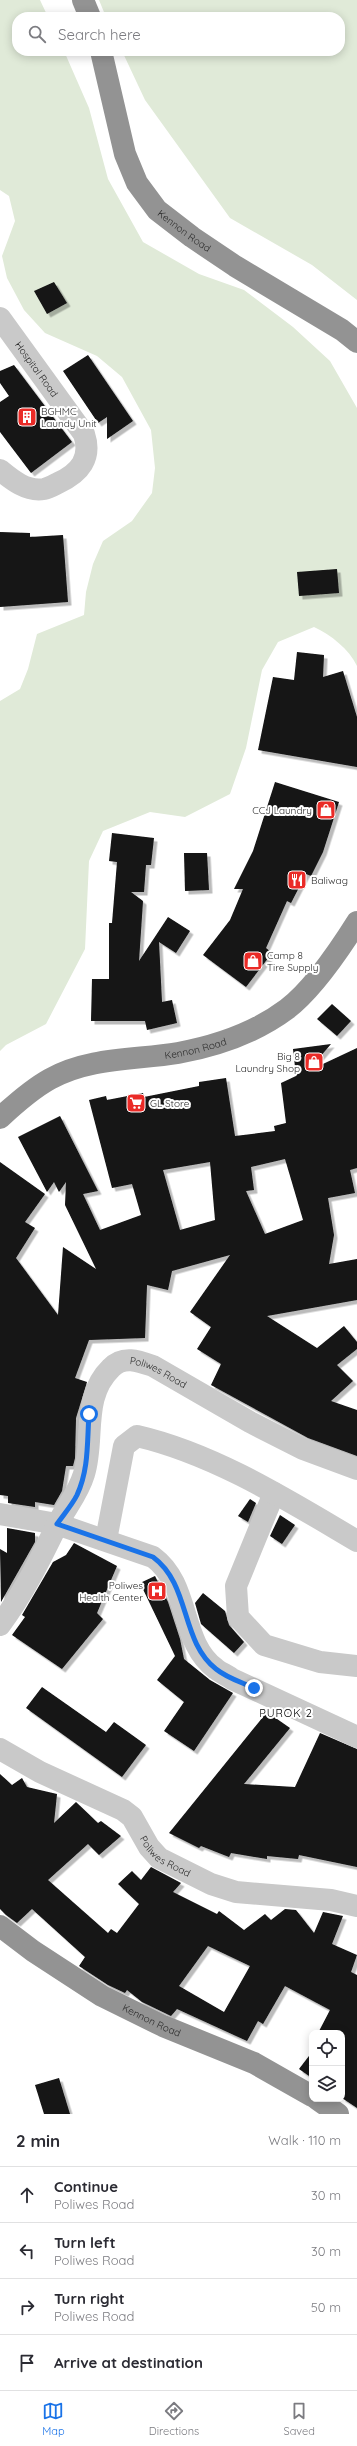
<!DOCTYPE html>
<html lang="en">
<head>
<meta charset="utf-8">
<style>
  body { margin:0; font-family:Quicksand,sans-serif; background:#f2f2f3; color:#2b2b33 }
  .controls { position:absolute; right:12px; bottom:12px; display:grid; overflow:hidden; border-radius:8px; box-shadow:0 2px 10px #0003 }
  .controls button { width:36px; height:36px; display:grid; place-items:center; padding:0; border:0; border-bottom:1px solid #e1e1e2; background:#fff; color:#2b2b33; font:20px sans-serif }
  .stop { position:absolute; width:12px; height:12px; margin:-9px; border:3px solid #1a73e8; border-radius:50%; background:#fff }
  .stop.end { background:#1a73e8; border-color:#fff; box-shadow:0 1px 4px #0008 }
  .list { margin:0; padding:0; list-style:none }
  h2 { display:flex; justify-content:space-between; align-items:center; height:52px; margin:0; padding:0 16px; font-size:17px }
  h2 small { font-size:13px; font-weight:400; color:#7c7c81 }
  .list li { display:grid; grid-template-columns:26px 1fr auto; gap:12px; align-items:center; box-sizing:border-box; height:56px; padding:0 16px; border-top:1px solid #e1e1e2 }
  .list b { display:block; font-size:15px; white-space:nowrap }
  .list p { margin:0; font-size:13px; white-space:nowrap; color:#7c7c81 }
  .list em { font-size:13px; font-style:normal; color:#7c7c81 }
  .icon { flex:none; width:22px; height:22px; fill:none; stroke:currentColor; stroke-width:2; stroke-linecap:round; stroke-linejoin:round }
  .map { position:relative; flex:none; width:357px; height:2114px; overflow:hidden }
  .search { position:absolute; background:#fff; box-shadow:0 2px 10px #0003; left:12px; right:12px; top:12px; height:44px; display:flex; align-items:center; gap:10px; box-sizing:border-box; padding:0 14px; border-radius:16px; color:#7c7c81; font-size:15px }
  .sheet { height:276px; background:#fff }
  nav { display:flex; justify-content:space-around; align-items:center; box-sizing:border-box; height:56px; border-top:1px solid #e1e1e2; background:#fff; font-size:11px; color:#7c7c81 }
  nav a { display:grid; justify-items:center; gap:2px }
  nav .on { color:#1a73e8 }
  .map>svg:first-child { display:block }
</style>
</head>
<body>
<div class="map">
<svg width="357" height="2114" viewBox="0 0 357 2114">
  <defs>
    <filter id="shadow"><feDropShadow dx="3.5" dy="3.5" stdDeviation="0" flood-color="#0004"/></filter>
  </defs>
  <rect width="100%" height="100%" fill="#fff"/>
  <g fill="#e0ead8">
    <path d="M 0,0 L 40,0 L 48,17 L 17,17 L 17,51 L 64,51 L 89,108 L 108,179 L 143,242 L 199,274 L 244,290 L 293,327 L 330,361 L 357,408 L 357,666 C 349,649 331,635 314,627 L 278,642 L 262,670 L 246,748 L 230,794 L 185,817 L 150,812 L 103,831 L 89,861 L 85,949 L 46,1024 L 6,1045 L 0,1051 L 0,701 L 20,689 L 28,669 L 37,634 L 84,615 L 86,592 L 93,564 L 103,541 L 132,521 L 152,493 L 155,468 L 151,430 L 122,377 L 97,356 L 45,333 L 24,310 L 7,278 L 2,256 L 15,221 L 9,196 L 0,190 Z"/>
    <polygon points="99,0 357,0 357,300 312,265 230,218 145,100 122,51 340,51 340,17 106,17"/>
  </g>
  <g fill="#131313" fill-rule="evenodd" filter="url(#shadow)">
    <polygon points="54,282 67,303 47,314 34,291"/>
    <polygon points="88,355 133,421 107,439 107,417 98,423 63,371"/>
    <polygon points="14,365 72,442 31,473 0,432 0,402 9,396 0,383 0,371"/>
    <polygon points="0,532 30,533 30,537 63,535 68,602 0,607"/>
    <polygon points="337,569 339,593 299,596 297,572"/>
    <polygon points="297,652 324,655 323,677 343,671 357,717 357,767 258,750 273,677 294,680"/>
    <polygon points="275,782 339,802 323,852 311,876 306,874 291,903 287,901 266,948 272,953 246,987 203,955 230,920 243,889 234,889 253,851"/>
    <polygon points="112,833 154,838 151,865 146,865 144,892 131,892 143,901 139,961 168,917 190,931 176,953 159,942 162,1002 172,1000 177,1023 147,1030 145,1021 91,1021 92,979 109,979 109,923 112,923 117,862 109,861"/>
    <polygon points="184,853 207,853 209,890 185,891"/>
    <polygon points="332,1004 351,1021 337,1036 317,1019"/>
    <path d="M 331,1044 L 308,1071 L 357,1048 L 357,1168 L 350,1170 L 355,1193 L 328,1198 L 334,1235 L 329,1264 L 357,1259 L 357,1300 L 267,1316 L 317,1348 L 344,1326 L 357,1342 L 357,1349 L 337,1365 L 353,1381 L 331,1401 L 357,1410 L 357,1456 L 308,1438 L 211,1385 L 221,1364 L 197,1349 L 211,1327 L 190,1312 L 230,1255 L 172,1271 L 168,1290 L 147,1285 L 145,1338 L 89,1340 L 75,1378 L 87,1382 L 76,1418 L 75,1458 L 73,1466 L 66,1466 L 62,1491 L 54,1505 L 35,1502 L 35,1507 L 8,1503 L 8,1496 L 0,1495 L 0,1162 L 45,1194 L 25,1222 L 35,1228 L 16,1258 L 58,1315 L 63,1247 L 96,1269 L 65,1205 L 66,1182 L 59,1192 L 54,1182 L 47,1192 L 18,1137 L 60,1116 L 98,1191 L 83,1194 L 100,1230 L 141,1215 L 132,1184 L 112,1188 L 89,1100 L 106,1096 L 107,1100 L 143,1093 L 144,1097 L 199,1086 L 199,1082 L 226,1078 L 235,1136 L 275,1131 L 274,1126 L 286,1123 L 281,1083 L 296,1076 L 293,1049 ZM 285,1159 L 303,1220 L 265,1234 L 246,1191 L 254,1190 L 251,1167 ZM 210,1162 L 215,1220 L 180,1230 L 163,1170 Z"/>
    <polygon points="250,1499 256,1503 248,1522 238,1516"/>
    <polygon points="280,1515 295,1525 282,1544 270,1536"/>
    <polygon points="7,1528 35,1533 35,1542 1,1602 0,1549 7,1553"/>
    <polygon points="74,1543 117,1566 97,1613 103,1619 62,1669 12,1635 25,1617 22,1615 53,1562 66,1555"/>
    <polygon points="155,1576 168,1602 180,1639 184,1659 210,1680 233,1693 194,1751 164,1731 184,1702 157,1680 175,1656 140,1583"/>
    <polygon points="203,1593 225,1611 229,1625 244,1642 234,1653 201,1624 195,1603"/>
    <polygon points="42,1687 106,1732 114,1722 146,1745 122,1777 26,1708"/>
    <polygon points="267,1712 290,1728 244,1784 295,1787 320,1733 357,1749 357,1867 299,1855 298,1859 267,1856 267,1859 231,1853 229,1857 201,1846 199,1848 169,1833"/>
    <path d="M 0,1774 L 12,1785 L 22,1778 L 27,1787 L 57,1794 L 54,1823 L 76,1802 L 98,1823 L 101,1821 L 121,1836 L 99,1855 L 88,1844 L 48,1880 L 108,1933 L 111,1929 L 117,1933 L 139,1904 L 118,1884 L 132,1871 L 141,1880 L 151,1867 L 181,1883 L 173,1892 L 217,1914 L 219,1911 L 244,1930 L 265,1914 L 271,1920 L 285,1909 L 296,1910 L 314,1933 L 323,1912 L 343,1916 L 332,1944 L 357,1955 L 351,1972 L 357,1975 L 357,2108 L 342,2098 L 342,2033 L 318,2033 L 330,2010 L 285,1986 L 263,2024 L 258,2021 L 247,2041 L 177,2009 L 171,2016 L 142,2002 L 127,1990 L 125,1993 L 108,1985 L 79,1966 L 85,1957 L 32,1909 L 17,1923 L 6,1915 L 0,1909 ZM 208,1946 L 250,1966 L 224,2012 L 179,1986 Z"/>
    <polygon points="312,2052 312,2078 299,2069"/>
    <polygon points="59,2078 70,2114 44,2114 35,2085"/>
  </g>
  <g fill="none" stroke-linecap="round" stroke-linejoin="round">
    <g stroke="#c9c9c9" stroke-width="22">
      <path id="s1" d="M 0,318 L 84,434 C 92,458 80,473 58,483 C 54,485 49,488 44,489 C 27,492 12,480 0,470"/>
      <polyline points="274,1493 236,1586 238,1617 264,1645 320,1662 357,1666"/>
      <path d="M 0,1514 L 57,1524 L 153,1557 C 191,1585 179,1642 216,1669 C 221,1673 227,1675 232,1679 L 357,1737"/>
      <path d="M 106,1540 L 124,1446 L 137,1436 C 215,1454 289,1501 357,1541"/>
      <path id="s2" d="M 0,1625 C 23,1594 40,1560 57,1525 C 66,1507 78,1494 84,1474 C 95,1439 81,1397 111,1368 C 123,1355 139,1361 153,1366 L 250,1422 L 303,1449 L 357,1469"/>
      <path id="s3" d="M 0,1749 L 40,1772 L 123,1810 L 132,1817 L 149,1847 L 159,1858 L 211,1884 L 236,1892 L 331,1900 L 357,1906"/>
    </g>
    <g stroke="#939393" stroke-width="22">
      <polyline points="83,0 90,17"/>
      <path id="s4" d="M 101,51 L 125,154 L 137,183 L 157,210 L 192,237 L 235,266 L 342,330 L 357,342"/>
      <path id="s5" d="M 0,1118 C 15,1104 32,1089 50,1079 C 89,1057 136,1060 178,1053 C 216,1046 255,1033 287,1009 C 312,990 340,949 357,922"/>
      <path id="s6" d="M 0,1926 L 33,1951 L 102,1996 L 163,2026 L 254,2063 L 312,2096"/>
      <polyline points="317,2099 338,2114"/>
    </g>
  </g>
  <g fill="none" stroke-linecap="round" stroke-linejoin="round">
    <path stroke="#1a73e8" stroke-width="5" d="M 89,1414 C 87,1442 89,1469 77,1495 C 72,1505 64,1514 57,1524 L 153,1557 C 191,1585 180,1641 216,1669 C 227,1678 241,1682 254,1688"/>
  </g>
  <defs>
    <symbol id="building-square" viewBox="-11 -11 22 22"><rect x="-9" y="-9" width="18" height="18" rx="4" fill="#ea2b27" stroke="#fff"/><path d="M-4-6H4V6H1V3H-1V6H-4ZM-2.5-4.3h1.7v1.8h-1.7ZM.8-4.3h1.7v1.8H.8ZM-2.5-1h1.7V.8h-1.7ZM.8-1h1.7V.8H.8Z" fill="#fff"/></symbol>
    <symbol id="shop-square" viewBox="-11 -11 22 22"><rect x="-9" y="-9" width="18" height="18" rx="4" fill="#ea2b27" stroke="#fff"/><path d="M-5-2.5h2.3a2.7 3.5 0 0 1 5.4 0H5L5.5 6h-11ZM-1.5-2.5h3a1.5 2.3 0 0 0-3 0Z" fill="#fff"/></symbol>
    <symbol id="restaurant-square" viewBox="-11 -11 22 22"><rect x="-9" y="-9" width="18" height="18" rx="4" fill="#ea2b27" stroke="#fff"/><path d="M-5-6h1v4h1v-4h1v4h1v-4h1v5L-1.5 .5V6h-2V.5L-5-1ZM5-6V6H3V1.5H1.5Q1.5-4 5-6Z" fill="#fff"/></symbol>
    <symbol id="supermarket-square" viewBox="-11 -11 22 22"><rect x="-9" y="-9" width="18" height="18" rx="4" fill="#ea2b27" stroke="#fff"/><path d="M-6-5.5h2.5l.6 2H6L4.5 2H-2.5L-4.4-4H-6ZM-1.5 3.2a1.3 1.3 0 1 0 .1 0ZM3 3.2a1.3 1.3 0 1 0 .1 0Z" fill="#fff"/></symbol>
    <symbol id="hospital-square" viewBox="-11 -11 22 22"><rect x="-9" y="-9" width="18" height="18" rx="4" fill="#ea2b27" stroke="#fff"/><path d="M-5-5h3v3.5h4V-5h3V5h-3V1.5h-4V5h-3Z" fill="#fff"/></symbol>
  </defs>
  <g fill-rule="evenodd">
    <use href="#building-square" x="16" y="406" width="22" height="22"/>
    <use href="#shop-square" x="315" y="799" width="22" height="22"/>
    <use href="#restaurant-square" x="286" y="869" width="22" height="22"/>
    <use href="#shop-square" x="242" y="950" width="22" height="22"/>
    <use href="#shop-square" x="303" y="1051" width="22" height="22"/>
    <use href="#supermarket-square" x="125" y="1092" width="22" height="22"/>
    <use href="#hospital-square" x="146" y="1580" width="22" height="22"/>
  </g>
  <g text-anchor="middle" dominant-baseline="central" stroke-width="4" stroke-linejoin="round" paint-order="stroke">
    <g font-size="10" fill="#2c2c2c" stroke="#fff">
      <text stroke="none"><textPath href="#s4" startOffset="205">Kennon Road</textPath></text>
      <text stroke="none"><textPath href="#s1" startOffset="63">Hospital Road</textPath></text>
      <text stroke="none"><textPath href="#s5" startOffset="213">Kennon Road</textPath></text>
      <text stroke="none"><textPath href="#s2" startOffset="337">Poliwes Road</textPath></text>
      <text stroke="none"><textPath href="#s3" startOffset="202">Poliwes Road</textPath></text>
      <text stroke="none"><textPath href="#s6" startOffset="179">Kennon Road</textPath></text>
    </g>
    <g font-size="10" fill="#2c2c2c" stroke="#fff" text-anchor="start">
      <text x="41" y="411">BGHMC<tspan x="41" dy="12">Laundy Unit</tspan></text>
      <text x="312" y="810" text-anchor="end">CCJ Laundry</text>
      <text x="311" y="880">Baliwag</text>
      <text x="267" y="955">Camp 8<tspan x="267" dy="12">Tire Supply</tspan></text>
      <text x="300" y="1056" text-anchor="end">Big 8<tspan x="300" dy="12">Laundry Shop</tspan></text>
      <text x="150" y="1103">GL Store</text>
      <text x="143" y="1585" text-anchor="end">Poliwes<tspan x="143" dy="12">Health Center</tspan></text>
    </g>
    <g font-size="11" letter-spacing="1" fill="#000" stroke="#fff">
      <text x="286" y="1713">PUROK 2</text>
    </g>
  </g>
</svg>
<div class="controls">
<button><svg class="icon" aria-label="locate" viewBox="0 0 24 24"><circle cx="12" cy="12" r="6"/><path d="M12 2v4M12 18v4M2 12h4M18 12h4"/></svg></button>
<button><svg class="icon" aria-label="layers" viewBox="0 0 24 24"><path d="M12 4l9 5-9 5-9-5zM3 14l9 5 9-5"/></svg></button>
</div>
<div class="stop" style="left:89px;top:1414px"></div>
<div class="stop end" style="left:254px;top:1688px"></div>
<div class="search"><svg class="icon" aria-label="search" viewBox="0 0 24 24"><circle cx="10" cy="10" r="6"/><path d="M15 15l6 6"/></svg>Search here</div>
</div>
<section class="sheet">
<h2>2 min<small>Walk · 110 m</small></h2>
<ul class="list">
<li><svg class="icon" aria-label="ahead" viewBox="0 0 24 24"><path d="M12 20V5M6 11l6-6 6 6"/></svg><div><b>Continue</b><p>Poliwes Road</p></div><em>30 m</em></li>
<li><svg class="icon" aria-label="left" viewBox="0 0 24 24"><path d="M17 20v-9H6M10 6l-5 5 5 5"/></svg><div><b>Turn left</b><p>Poliwes Road</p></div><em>30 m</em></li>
<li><svg class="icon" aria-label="right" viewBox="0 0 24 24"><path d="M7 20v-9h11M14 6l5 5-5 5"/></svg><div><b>Turn right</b><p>Poliwes Road</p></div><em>50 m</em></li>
<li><svg class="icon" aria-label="arrive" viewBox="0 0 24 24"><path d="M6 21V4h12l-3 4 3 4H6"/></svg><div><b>Arrive at destination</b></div></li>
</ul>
</section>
<nav>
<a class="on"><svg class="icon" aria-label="map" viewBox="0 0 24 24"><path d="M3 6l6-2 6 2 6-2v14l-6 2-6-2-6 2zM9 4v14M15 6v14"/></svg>Map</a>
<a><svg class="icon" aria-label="directions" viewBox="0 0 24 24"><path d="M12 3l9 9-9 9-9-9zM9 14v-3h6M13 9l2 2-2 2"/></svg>Directions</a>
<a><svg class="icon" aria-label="saved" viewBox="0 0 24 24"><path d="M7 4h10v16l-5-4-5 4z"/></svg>Saved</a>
</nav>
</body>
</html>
